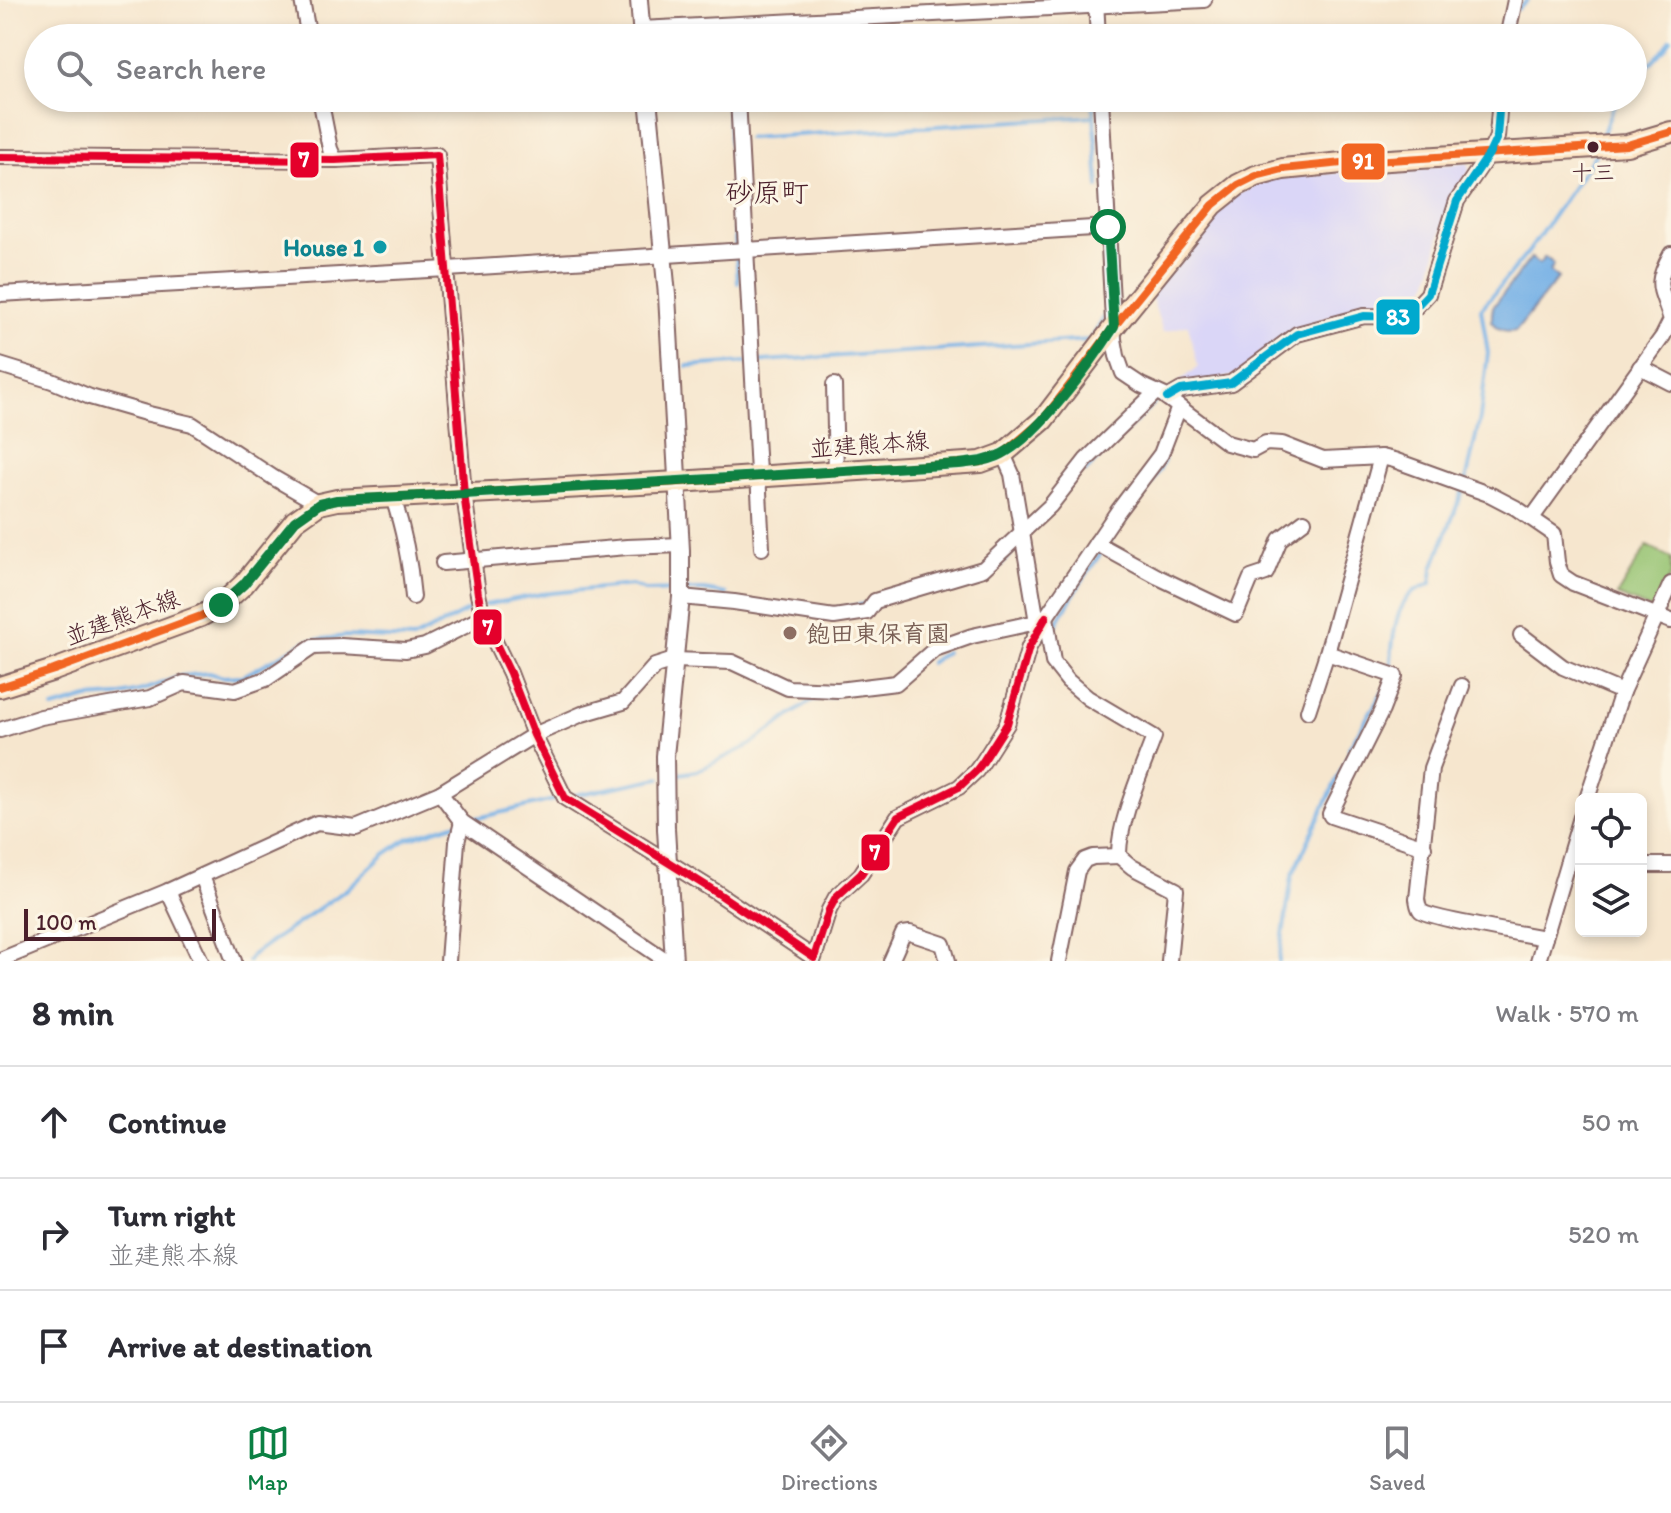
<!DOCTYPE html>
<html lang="en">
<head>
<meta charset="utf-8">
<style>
  body { margin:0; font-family:Itim,"Klee One",sans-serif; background:#f7f7f7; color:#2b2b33 }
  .controls { position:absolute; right:24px; bottom:24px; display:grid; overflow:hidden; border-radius:12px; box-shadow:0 4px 12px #0003 }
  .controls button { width:72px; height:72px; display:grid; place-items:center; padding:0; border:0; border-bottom:2px solid #e1e1e2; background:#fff; color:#2b2b33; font:40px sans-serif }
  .scale { position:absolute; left:24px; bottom:20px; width:192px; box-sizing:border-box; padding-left:8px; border:4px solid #4a1f2b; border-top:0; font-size:22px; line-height:28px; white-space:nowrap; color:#4a1f2b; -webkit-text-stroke:6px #fcf5e5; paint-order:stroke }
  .stop { position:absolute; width:24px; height:24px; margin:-18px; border:6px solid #0b8043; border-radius:50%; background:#fff }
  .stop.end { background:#0b8043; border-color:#fff; box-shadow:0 2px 8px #0008 }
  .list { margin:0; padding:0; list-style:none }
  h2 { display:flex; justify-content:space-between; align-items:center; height:104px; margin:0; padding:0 32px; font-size:34px }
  h2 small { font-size:26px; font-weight:400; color:#7c7c81 }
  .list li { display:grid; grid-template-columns:52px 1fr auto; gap:24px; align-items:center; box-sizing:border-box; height:112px; padding:0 32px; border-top:2px solid #e1e1e2 }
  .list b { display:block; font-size:30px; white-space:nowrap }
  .list p { margin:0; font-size:26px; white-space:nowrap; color:#7c7c81 }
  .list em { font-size:26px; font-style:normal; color:#7c7c81 }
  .icon { flex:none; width:44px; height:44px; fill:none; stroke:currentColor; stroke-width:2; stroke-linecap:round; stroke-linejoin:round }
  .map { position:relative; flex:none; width:1671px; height:961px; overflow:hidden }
  .search { position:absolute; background:#fff; box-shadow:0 4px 12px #0003; left:24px; right:24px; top:24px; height:88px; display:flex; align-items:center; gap:20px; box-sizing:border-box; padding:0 28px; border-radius:44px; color:#7c7c81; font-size:30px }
  .sheet { height:440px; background:#fff }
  nav { display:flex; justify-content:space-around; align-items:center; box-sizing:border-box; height:112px; border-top:2px solid #e1e1e2; background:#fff; font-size:22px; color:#7c7c81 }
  nav a { display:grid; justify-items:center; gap:4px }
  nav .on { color:#0b8043 }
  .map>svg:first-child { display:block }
</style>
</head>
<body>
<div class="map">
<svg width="1671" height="961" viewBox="0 0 1671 961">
  <rect width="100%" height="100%" fill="#fcf5e5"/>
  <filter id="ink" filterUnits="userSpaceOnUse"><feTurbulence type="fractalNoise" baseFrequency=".0125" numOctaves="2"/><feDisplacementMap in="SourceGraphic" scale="16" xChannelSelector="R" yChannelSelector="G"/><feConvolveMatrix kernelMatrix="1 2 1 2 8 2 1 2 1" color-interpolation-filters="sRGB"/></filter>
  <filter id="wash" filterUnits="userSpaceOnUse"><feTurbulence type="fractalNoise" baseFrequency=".006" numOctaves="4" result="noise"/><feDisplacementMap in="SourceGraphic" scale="32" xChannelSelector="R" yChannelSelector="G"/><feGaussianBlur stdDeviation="1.8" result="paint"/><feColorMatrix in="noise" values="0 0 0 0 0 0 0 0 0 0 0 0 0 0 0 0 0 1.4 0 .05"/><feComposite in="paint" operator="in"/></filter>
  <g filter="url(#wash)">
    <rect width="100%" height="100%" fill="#f6e6ce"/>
    <polygon fill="#dad6f7" points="1468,163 1469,171 1446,213 1429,281 1418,299 1400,312 1364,310 1343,313 1316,322 1235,375 1166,393 1198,367 1188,325 1163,332 1150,292 1230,198 1271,178"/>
    <polygon fill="#95c371" stroke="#70714e" stroke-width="2" points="1647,546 1671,558 1671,575 1653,610 1617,595"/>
    <polygon fill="#75b0e6" stroke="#606888" stroke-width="2" points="1545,257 1554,264 1550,272 1558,278 1516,331 1508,332 1498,328 1492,321 1492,314 1493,307 1531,258 1539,264"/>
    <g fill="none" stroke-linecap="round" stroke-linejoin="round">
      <g stroke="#75b0e6" stroke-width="4">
        <polyline points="1046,1 1063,0"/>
        <polyline points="1518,9 1528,0"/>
        <polyline points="624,38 636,32"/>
        <polyline points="1633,81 1666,47 1671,39"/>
        <polyline points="727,98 738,283"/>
        <polyline points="1093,98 1099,187"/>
        <polyline points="748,138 1094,116"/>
        <polyline points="1601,139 1612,109 1620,98"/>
        <polyline points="1501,147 1504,141 1505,124"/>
        <polyline points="1435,289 1441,281 1448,253"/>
        <polyline points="687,366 1091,340 1107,312"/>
        <polyline points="1086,471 1154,403"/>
        <polyline points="1466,481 1480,418 1488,353 1481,309 1529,251 1595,155"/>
        <polyline points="987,573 996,569 1019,546"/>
        <polyline points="687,590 704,590 726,594"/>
        <polyline points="485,605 542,594 632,585 647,591 678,590"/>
        <polyline points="829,610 867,604"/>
        <path d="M 1051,626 L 1056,625 C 1072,595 1091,566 1111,539 C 1129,513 1151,490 1164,460"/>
        <polyline points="930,663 946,652"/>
        <path d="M 1390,671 C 1393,646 1392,610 1413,592 C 1418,588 1426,586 1431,583 L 1433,568 L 1463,490"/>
        <polyline points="867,693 881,693 889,689"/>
        <polyline points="53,708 88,698 117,696 143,690 182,676 209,673 223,677 243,676 307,641 346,636 413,639 477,606"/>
        <polyline points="668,776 697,771 750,745 812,700 834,696"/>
        <polyline points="570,796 660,778"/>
        <polyline points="465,821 562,798"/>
        <polyline points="248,961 252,955 347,889 385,854 407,839 457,823"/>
        <polyline points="1279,961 1292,876 1350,751 1349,748 1383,691"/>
      </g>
    </g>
  </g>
  <g filter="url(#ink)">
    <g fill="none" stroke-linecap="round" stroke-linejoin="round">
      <defs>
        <g id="minor">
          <polyline points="302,0 309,38"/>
          <polyline points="1096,0 1098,38"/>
          <polyline points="641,29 1204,0"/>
          <polyline points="1507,38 1515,0"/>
          <polyline points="320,98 330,149 335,160"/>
          <polyline points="738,98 762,548"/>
          <polyline points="1101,98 1114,339 1117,356 1123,373 1141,385 1163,395 1227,443 1253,450 1266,443 1282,444 1323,460 1381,457 1394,460 1491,495 1516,508 1554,534 1557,562 1561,575 1573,583 1671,621"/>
          <polyline points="0,157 335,160 437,155 464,494 478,594 483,617 510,673 534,735 565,798 716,892 814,958 829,910 836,897 861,874 898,817 959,787 976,771 982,763 1007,724 1029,647 1046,617"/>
          <polyline points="0,294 447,269 1108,227"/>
          <polyline points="0,365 52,381 90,397 149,414 192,424 274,478 319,504"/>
          <polyline points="1640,367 1671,383"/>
          <polyline points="834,385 836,472"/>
          <polyline points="1167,398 1181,390 1231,383 1297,334 1364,316 1401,317 1408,315 1428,294 1457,201 1489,154 1497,137 1500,98"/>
          <polyline points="1003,454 1012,474 1037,622"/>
          <path d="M 393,498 C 404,530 410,563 413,597"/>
          <path d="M 1532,518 L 1663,336 L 1671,320 C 1661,286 1653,287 1671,254"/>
          <polyline points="1096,543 1158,577 1236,614 1251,578 1266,573 1280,539 1304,521"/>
          <polyline points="443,563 627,547 681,545"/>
          <polyline points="681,597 734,602 834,617 867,612 875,601 983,569 1050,506 1086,460 1156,392"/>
          <path d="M 1046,617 L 1053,662 L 1068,681 L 1088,698 L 1154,737 C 1142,770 1118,823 1119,856 L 1132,867 L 1176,890 L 1169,961"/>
          <polyline points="1521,635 1563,667 1622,692"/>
          <polyline points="1327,653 1395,676 1382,710 1330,814 1331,816 1424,847"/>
          <path d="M 1462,686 L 1431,768 L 1417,899 C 1418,904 1418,908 1421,911 C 1428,918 1528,935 1545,938"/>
          <polyline points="1308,711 1327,653 1381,457"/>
          <polyline points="0,730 41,717 150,698 184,683 235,690 266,679 313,647 341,646 406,650 425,646 483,617"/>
          <polyline points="440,793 462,822 667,961"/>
          <polyline points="1587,799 1622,692 1671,584"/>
          <polyline points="1641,865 1671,865"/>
          <polyline points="202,876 234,961"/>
          <polyline points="168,891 201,961"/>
          <polyline points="0,960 168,891 317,823 356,828 440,793 534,735 582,714 623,702 655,666 674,660 732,662 788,688 838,690 896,683 935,649 972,636 1037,622 1046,617 1118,511 1161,454 1179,407"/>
          <polyline points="448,961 457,842 462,822"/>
          <polyline points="891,961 903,934 910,933 943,944 948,961"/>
          <polyline points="1059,961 1077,871 1085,860 1093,857 1119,856"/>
          <polyline points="1538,961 1581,817"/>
        </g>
        <g id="tertiary">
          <polyline points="639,0 642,38"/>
          <polyline points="648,98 667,295 681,550 681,597 665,756 666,829 674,961"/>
        </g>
        <polyline id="secondary" points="0,687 54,670 201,616 221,605 244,584 295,521 319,504 337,500 678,482 981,462 1003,454 1043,420 1114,327 1213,205 1238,185 1256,176 1283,169 1342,163 1627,145 1671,132"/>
      </defs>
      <use href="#minor" stroke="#866564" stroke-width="18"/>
      <use href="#tertiary" stroke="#866564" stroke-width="20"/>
      <use href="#secondary" stroke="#866564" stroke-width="24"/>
      <use href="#minor" stroke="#fff" stroke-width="14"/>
      <use href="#tertiary" stroke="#fff" stroke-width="16"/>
      <use href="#secondary" stroke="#fde5c5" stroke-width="20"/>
      <defs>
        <polyline id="bus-1" points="0,687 54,670 201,616 221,605 244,584 295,521 319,504 337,500 678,482 981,462 1003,454 1043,420 1114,327 1213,205 1238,185 1256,176 1283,169 1342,163 1627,145 1671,132"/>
        <polyline id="bus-2" points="0,157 335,160 437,155 464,494 478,594 483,617 510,673 534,735 565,798 716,892 814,958 829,910 836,897 861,874 898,817 959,787 976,771 982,763 1007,724 1029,647 1046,617"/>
        <polyline id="bus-3" points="1167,398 1181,390 1231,383 1297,334 1364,316 1401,317 1408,315 1428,294 1457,201 1489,154 1497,137 1500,98"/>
      </defs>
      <use href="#bus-1" stroke="#fcf5e5" stroke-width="14"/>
      <use href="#bus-2" stroke="#fcf5e5" stroke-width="14"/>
      <use href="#bus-3" stroke="#fcf5e5" stroke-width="14"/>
      <use href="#bus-1" stroke="#f26522" stroke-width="8"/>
      <use href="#bus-2" stroke="#e4002b" stroke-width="8"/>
      <use href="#bus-3" stroke="#00a9ce" stroke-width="8"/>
    </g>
  </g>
  <g fill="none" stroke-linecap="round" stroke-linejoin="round" filter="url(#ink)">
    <path stroke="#0b8043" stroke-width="10" d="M 221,605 L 244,584 L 295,521 L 319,504 L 337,500 L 464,494 L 959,464 C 974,462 989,461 1002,454 C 1038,436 1092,362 1114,327 L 1108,227"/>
  </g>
  <circle fill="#4a1f2b" stroke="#fcf5e5" stroke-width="3" cx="1593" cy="147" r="7"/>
  <circle fill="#0f9aa8" stroke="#fcf5e5" stroke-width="3" cx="380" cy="247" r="8"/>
  <circle fill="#8d6e63" stroke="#fcf5e5" stroke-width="3" cx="790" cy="633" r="8"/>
  <g text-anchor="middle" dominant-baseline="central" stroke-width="6" stroke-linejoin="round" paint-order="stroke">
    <g font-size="22" fill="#4a1f2b" stroke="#fcf5e5">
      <text x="1593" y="172">十三</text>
    </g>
    <g font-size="24" font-weight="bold" fill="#0d838f" stroke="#fcf5e5" text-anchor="end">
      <text x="364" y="247">House 1</text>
    </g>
    <g font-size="24" fill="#4a1f2b" stroke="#fcf5e5">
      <text transform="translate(869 444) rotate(-4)">並建熊本線</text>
      <text transform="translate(122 617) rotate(-20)">並建熊本線</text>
    </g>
    <g font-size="24" font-weight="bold" fill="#785e54" stroke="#fcf5e5" text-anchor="start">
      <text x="806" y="633">飽田東保育園</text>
    </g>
    <g font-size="28" fill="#4a1f2b" stroke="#fcf5e5">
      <text x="767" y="192">砂原町</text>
    </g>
  </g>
  <g stroke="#fcf5e5" stroke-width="3">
    <rect x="289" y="141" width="31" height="38" rx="8" fill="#e4002b"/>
    <rect x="1340" y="142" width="46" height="39" rx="8" fill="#f26522"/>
    <rect x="1375" y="298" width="46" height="38" rx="8" fill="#00a9ce"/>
    <rect x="472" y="608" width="31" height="38" rx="8" fill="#e4002b"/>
    <rect x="860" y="833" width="31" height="39" rx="8" fill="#e4002b"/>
  </g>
  <g font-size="22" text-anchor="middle" font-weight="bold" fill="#fff">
    <text x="304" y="167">7</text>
    <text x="1363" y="169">91</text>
    <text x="1398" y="325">83</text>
    <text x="488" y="635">7</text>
    <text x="875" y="860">7</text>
  </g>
</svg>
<div class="controls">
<button><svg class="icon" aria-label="locate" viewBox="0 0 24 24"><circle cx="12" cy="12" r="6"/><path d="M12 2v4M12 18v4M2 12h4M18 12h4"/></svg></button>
<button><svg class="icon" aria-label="layers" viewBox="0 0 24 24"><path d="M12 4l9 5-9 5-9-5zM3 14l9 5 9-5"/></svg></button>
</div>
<div class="scale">100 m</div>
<div class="stop" style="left:1108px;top:227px"></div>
<div class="stop end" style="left:221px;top:605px"></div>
<div class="search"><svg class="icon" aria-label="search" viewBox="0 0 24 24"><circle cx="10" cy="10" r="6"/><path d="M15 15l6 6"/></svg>Search here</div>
</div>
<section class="sheet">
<h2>8 min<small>Walk · 570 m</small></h2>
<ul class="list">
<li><svg class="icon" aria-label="ahead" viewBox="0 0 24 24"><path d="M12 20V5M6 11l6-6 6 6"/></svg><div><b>Continue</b></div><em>50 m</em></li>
<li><svg class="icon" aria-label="right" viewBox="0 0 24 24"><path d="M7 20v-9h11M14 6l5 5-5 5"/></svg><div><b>Turn right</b><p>並建熊本線</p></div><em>520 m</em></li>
<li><svg class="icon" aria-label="arrive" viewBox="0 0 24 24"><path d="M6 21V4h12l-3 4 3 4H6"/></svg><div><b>Arrive at destination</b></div></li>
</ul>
</section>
<nav>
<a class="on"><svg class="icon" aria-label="map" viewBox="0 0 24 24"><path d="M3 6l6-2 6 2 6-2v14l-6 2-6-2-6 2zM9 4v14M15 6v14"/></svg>Map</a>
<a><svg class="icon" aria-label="directions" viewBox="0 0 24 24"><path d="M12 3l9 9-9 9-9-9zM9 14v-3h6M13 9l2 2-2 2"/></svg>Directions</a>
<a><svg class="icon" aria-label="saved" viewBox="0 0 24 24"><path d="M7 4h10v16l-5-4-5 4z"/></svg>Saved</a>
</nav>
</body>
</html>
